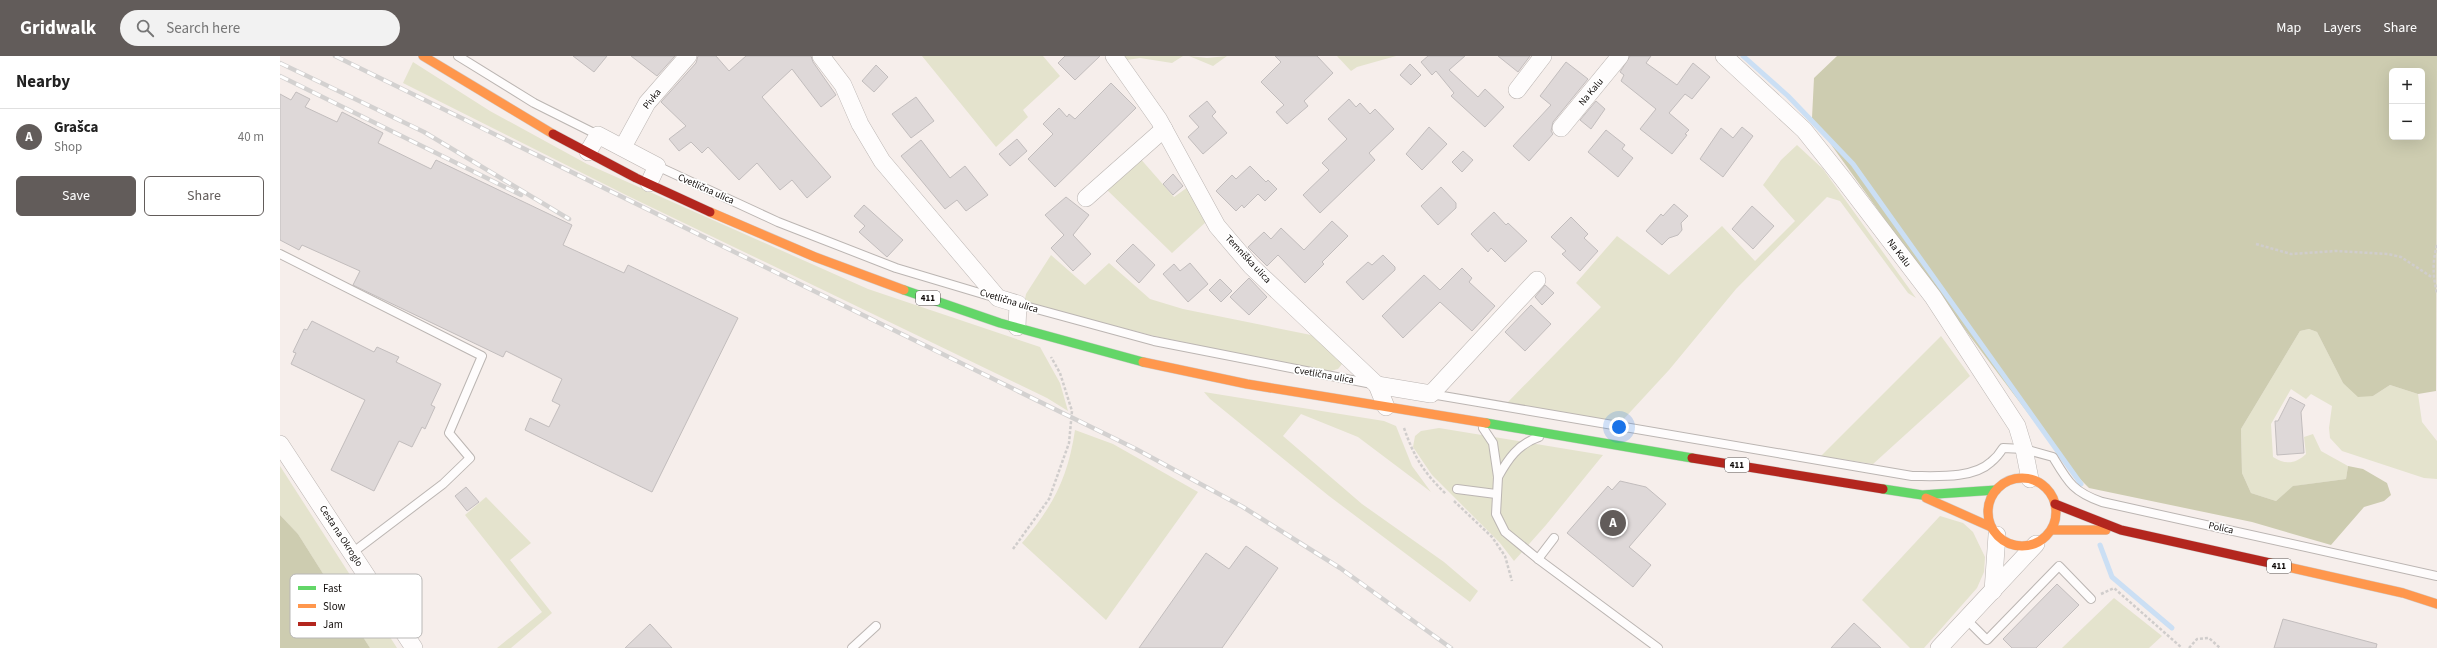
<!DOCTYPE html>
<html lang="en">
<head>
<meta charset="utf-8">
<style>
  body { margin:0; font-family:"Source Sans 3",sans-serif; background:#f2f2f2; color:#222 }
  .controls { position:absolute; right:12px; top:12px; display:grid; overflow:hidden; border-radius:6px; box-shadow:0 4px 16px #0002 }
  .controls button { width:36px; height:36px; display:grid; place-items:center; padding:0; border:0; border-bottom:1px solid #e0e0e0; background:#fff; color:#222; font:20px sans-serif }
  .you { position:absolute; left:1339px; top:371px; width:14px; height:14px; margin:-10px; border:3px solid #fff; border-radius:50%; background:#1a73e8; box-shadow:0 0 0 6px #1a73e833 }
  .badge { display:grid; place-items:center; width:26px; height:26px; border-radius:50%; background:#625c5a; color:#fff; font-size:13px; font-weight:700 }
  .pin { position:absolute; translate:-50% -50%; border:2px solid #fff; box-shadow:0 1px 4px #0006 }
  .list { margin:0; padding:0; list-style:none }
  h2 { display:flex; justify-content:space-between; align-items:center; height:52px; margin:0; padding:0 16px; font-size:17px }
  h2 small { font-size:13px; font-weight:400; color:#767676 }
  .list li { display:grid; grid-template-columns:26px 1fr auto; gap:12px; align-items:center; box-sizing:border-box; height:56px; padding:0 16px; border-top:1px solid #e0e0e0 }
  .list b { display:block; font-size:15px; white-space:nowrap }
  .list p { margin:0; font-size:13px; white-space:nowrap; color:#767676 }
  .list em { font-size:13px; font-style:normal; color:#767676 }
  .actions { display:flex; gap:8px; padding:12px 16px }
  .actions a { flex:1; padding:9px 0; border:1px solid #625c5a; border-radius:6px; text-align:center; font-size:14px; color:#625c5a }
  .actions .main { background:#625c5a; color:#fff }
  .icon { flex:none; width:22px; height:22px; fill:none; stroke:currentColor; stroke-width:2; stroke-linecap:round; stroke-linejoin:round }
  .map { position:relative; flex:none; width:2157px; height:592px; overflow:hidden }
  header { display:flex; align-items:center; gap:24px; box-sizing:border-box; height:56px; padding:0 20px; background:#625c5a; color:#fff }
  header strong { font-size:19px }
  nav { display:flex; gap:22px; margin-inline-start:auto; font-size:14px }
  .search { width:280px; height:36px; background:#f2f2f2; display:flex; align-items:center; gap:10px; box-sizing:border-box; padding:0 14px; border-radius:22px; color:#767676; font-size:15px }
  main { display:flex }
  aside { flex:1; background:#fff }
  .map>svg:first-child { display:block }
</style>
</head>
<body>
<header>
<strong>Gridwalk</strong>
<div class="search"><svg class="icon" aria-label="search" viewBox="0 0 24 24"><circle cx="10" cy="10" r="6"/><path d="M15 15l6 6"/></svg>Search here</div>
<nav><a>Map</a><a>Layers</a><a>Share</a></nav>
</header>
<main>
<aside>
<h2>Nearby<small></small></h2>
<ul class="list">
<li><span class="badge">A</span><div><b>Grašca</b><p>Shop</p></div><em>40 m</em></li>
</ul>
<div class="actions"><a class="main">Save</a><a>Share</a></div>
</aside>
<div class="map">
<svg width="2157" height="592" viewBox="0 0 2157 592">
  <rect width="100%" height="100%" fill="#f6eeeb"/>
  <g fill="#e4e3cd">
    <polygon points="642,0 763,0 780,20 743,54 748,61 716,91"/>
    <polygon points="844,0 903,0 892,7 860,2 847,4"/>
    <polygon points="909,0 927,2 947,0 933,10"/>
    <polygon points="1057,0 1116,0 1077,11 1071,15"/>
    <polygon points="133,6 210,55 307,108 588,233 760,291 780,327 788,355 767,342 348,140 123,27"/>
    <polygon points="1517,89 1543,113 1636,242 1628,237 1560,145 1547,141 1456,233 1389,314 1341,366 1227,347 1321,251 1296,227 1337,180 1389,219 1442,170 1475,205 1515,165 1483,129 1501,104"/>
    <polygon points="858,100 894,141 908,131 927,165 892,197 824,131"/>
    <polygon points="771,199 805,229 829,207 870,243 903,253 1036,280 1062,301 1062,308 1058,313 1047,316 874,280 755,249 745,243 746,238"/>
    <path d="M 2029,273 L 2037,276 L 2063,327 L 2093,340 L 2110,329 L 2138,338 L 2142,366 L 2157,385 L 2157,423 L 2144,422 L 2062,395 L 2050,382 L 2049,372 L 2052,350 L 2031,338 L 2026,343 L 2011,333 L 1991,368 L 1993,401 C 2006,409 2015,408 2026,398 L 2024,381 L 2033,378 L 2041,395 L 2068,410 L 2066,423 L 2014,430 L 1996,445 L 1971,437 L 1962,417 L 1961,373 L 2020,275 Z"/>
    <polygon points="1661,280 1690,320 1593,408 1541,400"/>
    <polygon points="924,336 1104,365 1116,370 1132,410 1151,436 1078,381 1021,358 1003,380 1082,448 1164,506 1198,535 1190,546 1049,440 930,343"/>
    <polygon points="1159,372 1323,399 1266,469 1234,505 1220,487 1152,419 1133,391 1135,380 1141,375"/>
    <path d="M 795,374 L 833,388 L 918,436 L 826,564 L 742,487 C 773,450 788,422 795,374 Z"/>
    <polygon points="0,410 117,592 90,592 18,478 0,459"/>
    <polygon points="206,441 251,487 230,504 272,557 231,592 217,592 262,556 185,459"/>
    <polygon points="1660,460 1683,467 1693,476 1705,501 1704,516 1697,532 1644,592 1630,592 1582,544"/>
    <polygon points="1834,542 1882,580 1869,592 1782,592"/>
  </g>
  <g fill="#cdccb0" fill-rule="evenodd">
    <path d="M 1557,0 L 2157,0 L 2156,335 L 2138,338 L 2110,329 L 2093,340 L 2078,341 L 2063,327 L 2037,276 L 2029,273 L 2020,275 L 1961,373 L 1962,417 L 1971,437 L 1996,445 L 2013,430 L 2066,423 L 2068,410 L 2083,413 L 2107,427 L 2111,439 L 2104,445 L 2084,451 L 2051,489 L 1972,466 L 1809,432 L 1790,413 L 1656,235 L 1532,62 L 1534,22 ZM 2112,15 L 2142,15 L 2142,81 L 2112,81 Z"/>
    <polygon points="0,459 18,478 90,592 0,592"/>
  </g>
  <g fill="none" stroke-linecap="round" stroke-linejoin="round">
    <g stroke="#cbdff4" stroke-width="5">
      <polyline points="1463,0 1508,40 1573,108 1801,428"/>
      <polyline points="1820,489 1832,521 1892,572"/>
    </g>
  </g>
  <g fill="#ded8d8" stroke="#c2bdbd">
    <polygon points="293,0 327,0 314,16"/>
    <polygon points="351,0 395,0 377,20"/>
    <polygon points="418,0 436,0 449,15 466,0 531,0 533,6 556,39 541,51 512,13 482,41 551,121 527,142 512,124 500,134 477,107 459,124 428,91 422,97 411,86 399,95 389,83 406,70 381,46 416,7"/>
    <polygon points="785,0 820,0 795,24 778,7"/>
    <polygon points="995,0 1037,0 1053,17 1024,45 1028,50 1007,68 996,56 1004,49 981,26 1001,6"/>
    <polygon points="1148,0 1185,0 1169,14 1198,41 1205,33 1224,51 1205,71 1171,40 1174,37 1156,15 1152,19 1141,6"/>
    <polygon points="1218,0 1250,0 1238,16"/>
    <polygon points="1350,0 1371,0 1366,7 1397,29 1413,7 1430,21 1412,43 1405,38 1389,57 1409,74 1405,78 1407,79 1392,98 1360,73 1376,53 1341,25 1344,19 1340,16"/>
    <polygon points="1286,6 1308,23 1273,66 1271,75 1273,78 1249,105 1233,90 1271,49 1260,40"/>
    <polygon points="1130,8 1141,19 1131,29 1120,19"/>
    <polygon points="596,9 608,21 594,36 582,25"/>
    <polygon points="831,27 856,52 775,131 748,103 773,78 763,68 779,52 787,61 789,58 795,63"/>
    <polygon points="16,36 30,43 25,51 57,66 62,56 103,77 98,87 151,113 156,104 292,169 283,189 344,217 348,209 458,262 372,436 245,374 250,362 269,371 280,349 272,345 282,323 226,295 223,301 77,231 73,229 80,215 22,189 19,194 0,184 0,38 11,44"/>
    <polygon points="636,41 654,65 631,82 612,58"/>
    <polygon points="1069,43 1076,51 1080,47 1090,58 1095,53 1114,73 1089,97 1095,104 1040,157 1023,139 1049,114 1042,107 1067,83 1048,63"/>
    <polygon points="927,45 936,56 932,60 947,77 923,98 908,81 919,71 909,60"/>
    <polygon points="1316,45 1325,53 1311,73 1300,64"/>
    <polygon points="1149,71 1167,88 1142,114 1126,98"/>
    <polygon points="1462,71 1473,80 1443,121 1420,103 1441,72 1453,82"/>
    <polygon points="1326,74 1345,89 1342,93 1353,102 1338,121 1308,96"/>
    <polygon points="737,83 747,95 730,110 719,98"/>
    <polygon points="641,84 670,122 685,110 708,139 686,155 677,144 665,153 621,100"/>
    <polygon points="1183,95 1193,104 1182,116 1172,106"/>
    <polygon points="970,110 986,126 988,124 997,133 985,145 978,138 964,152 962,149 956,155 936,135 952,119 956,123"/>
    <polygon points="893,118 903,130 893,139 883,128"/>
    <polygon points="1161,131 1176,147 1176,152 1158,169 1141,150"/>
    <polygon points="786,141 809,159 793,179 811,198 793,215 771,192 784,179 765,159"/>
    <polygon points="1394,148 1408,160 1401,167 1402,174 1398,179 1389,182 1382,189 1366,175 1381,158 1383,160"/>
    <polygon points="584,149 623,184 607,201 579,176 585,170 574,160"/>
    <polygon points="1472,150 1494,170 1473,193 1452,173"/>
    <polygon points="1214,156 1226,169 1228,167 1247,185 1225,206 1211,192 1208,196 1191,178"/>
    <polygon points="1291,161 1308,178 1304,182 1318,195 1300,215 1282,198 1286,195 1271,181"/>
    <polygon points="1052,165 1068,180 1042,206 1044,208 1025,227 998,199 987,210 968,191 984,176 991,183 1001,172 1024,194"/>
    <polygon points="853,188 875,209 859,227 836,205"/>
    <polygon points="1103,199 1115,211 1115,214 1083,244 1066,226 1088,206 1092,209"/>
    <polygon points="910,207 928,228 908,246 883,218 894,208 900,215"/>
    <polygon points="1182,212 1192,222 1189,226 1215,250 1192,275 1160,246 1123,282 1102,260 1144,219 1160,234"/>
    <polygon points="969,222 987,241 969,259 950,241"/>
    <polygon points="940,223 952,235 941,246 929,234"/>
    <polygon points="1265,229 1274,237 1262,249 1255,241"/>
    <polygon points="1251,249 1271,268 1245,295 1225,276"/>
    <polygon points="32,265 94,296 97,291 119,301 116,306 161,328 151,349 155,351 145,373 142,371 132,391 119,385 94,435 51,414 85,344 11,308 16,297 13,296 24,273 27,274"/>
    <polygon points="2010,341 2025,349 2021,356 2024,397 1997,399 1995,365 1998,365"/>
    <polygon points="1340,425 1366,431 1386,448 1349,491 1371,509 1353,531 1287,477 1328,430 1332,434"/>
    <polygon points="186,431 199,446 187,455 175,440"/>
    <polygon points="966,490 998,512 942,592 859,592 926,497 949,513"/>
    <polygon points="1777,528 1799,549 1756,592 1732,592 1723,583"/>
    <polygon points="2003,563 2097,588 2096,592 1994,592"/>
    <polygon points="1574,567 1601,592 1551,592"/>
    <polygon points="370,568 392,592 345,592"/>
  </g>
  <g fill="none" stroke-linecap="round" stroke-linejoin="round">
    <defs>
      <g id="lane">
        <polyline points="178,0 254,47 318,79"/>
        <polyline points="377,110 498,166 616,212 713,241"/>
        <polyline points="0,198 202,300 169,377 190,402 163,428 72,497"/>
        <polyline points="738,248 874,285 1092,328"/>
        <path d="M 1151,338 L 1632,420 C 1656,420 1693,423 1711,406 C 1716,402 1720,397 1723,392 L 1744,393 L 1773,401 C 1788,426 1793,436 1822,446 L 2157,520"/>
        <polyline points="1203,372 1213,387 1218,421 1216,458 1225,476 1258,503 1378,592"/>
        <path d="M 1218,421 C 1228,403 1238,388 1259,381"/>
        <polyline points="1177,433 1216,438"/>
        <polyline points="1258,503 1274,482"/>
        <polyline points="1686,563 1707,584 1779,510 1811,543"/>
        <polyline points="572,592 596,570"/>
      </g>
      <g id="street">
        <polyline points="541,0 563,29 580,68 602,105 718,242 738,248 737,271"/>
        <polyline points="834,0 879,64 937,170 971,210 1097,329 1106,351"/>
        <polyline points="1444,0 1524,74 1563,123 1653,241 1737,370 1744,393 1750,423"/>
        <polyline points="1237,34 1263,0"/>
        <polyline points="1281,72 1340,0"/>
        <polyline points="343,91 367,47 408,0"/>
        <polyline points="308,96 318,79 377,110 369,127"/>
        <polyline points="806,142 884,73"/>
        <polyline points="1097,329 1151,338 1257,224"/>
        <polyline points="0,388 134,592"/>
        <polyline points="1713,535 1717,479"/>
        <polyline points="1659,592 1756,488"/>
      </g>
      <g id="fast">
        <polyline points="624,234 720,267 863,306"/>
        <polyline points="1206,367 1412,402"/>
        <polyline points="1603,433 1642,439 1716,434"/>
      </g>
      <g id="slow">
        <polyline points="143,0 273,78"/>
        <polyline points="430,156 535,201 624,234"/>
        <polyline points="863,306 967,328 1206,367"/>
        <circle cx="1742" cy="456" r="34"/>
        <polyline points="1646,442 1711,471"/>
        <polyline points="1772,474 1826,474"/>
        <polyline points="1990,507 2123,537 2157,548"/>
      </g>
      <g id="jam">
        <polyline points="273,78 356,122 430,156"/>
        <polyline points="1412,402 1603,433"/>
        <polyline points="1775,448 1841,474 1990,507"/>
      </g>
    </defs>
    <use href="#lane" stroke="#bbb5b2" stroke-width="10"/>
    <use href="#street" stroke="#bbb5b2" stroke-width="18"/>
    <use href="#fast" stroke="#d1cdcc" stroke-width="10"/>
    <use href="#slow" stroke="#d1cdcc" stroke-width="10"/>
    <use href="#jam" stroke="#d1cdcc" stroke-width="10"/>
    <g stroke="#d0cdcc" stroke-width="2.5" stroke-dasharray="3 2" stroke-linecap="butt">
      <polyline points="1976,188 2011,198 2056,195 2108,198 2121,201 2153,222"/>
      <path d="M 2157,189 C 2152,207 2153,220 2157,238"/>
      <path d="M 1124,372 C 1134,401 1144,417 1166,438"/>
      <polyline points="1174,445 1212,481 1225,500 1232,525"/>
      <polyline points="733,493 769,443 789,387 792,355 780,317 771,301"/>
      <polyline points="1821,538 1834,532 1902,592"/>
      <polyline points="1909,592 1917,583 1929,582 1940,592"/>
    </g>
    <use href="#lane" stroke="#fefcfc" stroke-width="8"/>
    <use href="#street" stroke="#fefcfc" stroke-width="17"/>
    <use href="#fast" stroke="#63d668" stroke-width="9"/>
    <use href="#slow" stroke="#ff974d" stroke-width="9"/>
    <use href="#jam" stroke="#b3261e" stroke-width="9"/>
    <defs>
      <g id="rail">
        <polyline points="55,0 856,393 963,451 1060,512 1171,592"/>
        <polyline points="0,7 144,76 289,163"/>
        <polyline points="0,20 241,139"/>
      </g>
    </defs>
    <use href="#rail" stroke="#d3d1d0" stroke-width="4.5"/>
    <use href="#rail" stroke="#fff" stroke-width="3" stroke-dasharray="9" stroke-linecap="butt"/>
  </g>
  <g text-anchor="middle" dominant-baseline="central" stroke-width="3.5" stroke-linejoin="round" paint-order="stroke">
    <g fill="#fff" stroke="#5a5655" stroke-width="1">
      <rect x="636" y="235" width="24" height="14" rx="3"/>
      <rect x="1445" y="402" width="24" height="14" rx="3"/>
      <rect x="1987" y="503" width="24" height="14" rx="3"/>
    </g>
    <g font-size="9" font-weight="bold" fill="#130e0c">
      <text x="648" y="242">411</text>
      <text x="1457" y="409">411</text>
      <text x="1999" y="510">411</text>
    </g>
    <g font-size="10" fill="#130e0c" stroke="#fff">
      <text transform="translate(1311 36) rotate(-50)">Na Kalu</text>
      <text transform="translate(372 43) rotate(-52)">Pivka</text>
      <text transform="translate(426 133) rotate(24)">Cvetlična ulica</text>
      <text transform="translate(1619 197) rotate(53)">Na Kalu</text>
      <text transform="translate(968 203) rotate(47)">Temniška ulica</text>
      <text transform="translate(729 245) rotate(17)">Cvetlična ulica</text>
      <text transform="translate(1044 319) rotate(10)">Cvetlična ulica</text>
      <text transform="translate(1941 472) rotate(12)">Polica</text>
      <text transform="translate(61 480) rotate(57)">Cesta na Okroglo</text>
    </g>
  </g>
  <rect x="10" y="518" width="132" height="64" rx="6" fill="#fff" stroke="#b8b7b6" stroke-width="1"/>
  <rect x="18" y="530" width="18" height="4" fill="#63d668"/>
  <rect x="18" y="548" width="18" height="4" fill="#ff974d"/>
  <rect x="18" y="566" width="18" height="4" fill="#b3261e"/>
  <g font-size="11" fill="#130e0c">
    <text x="43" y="536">Fast</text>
    <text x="43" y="554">Slow</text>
    <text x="43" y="572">Jam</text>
  </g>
</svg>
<div class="controls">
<button>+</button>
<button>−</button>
</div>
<div class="you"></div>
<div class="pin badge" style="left:1333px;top:467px">A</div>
</div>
</main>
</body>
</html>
